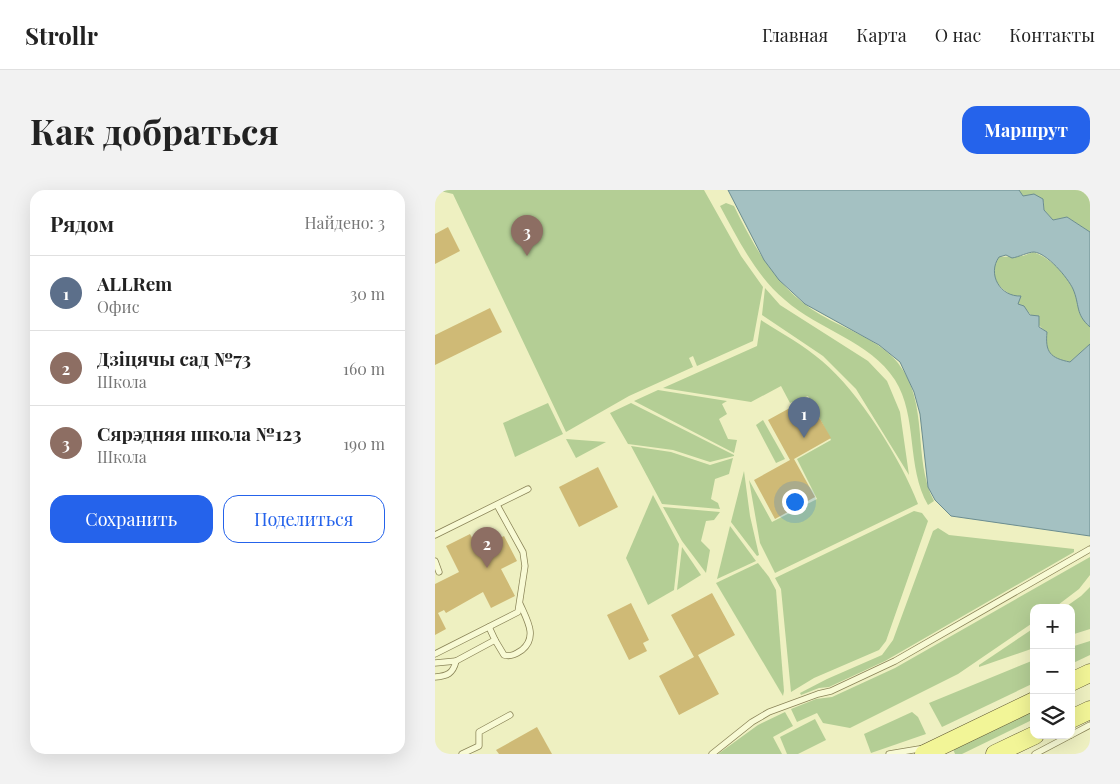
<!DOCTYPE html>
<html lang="ru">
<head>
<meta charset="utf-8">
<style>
  body { margin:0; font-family:"Playfair Display",serif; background:#f2f2f2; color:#222 }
  .controls { position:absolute; right:15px; bottom:15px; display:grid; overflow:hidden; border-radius:10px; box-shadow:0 5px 20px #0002 }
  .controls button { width:45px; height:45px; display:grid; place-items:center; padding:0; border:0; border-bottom:1px solid #e0e0e0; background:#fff; color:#222; font:25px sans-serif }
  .you { position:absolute; left:359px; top:311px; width:18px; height:18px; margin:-12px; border:4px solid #fff; border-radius:50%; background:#1a73e8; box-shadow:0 0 0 8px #1a73e833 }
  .badge { display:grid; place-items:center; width:32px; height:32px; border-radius:50%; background:#2563eb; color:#fff; font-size:16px; font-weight:700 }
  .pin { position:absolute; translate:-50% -41px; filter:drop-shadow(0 1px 2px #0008) }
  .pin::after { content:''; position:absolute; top:26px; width:18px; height:15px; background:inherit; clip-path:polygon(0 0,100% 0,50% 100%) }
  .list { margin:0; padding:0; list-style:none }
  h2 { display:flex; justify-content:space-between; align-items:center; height:65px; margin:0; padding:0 20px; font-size:21px }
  h2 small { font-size:16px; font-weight:400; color:#767676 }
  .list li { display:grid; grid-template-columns:32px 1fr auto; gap:15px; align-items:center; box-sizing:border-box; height:75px; padding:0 20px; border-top:1px solid #e0e0e0 }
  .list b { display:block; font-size:19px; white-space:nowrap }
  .list p { margin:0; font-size:16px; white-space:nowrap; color:#767676 }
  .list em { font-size:16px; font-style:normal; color:#767676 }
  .actions { display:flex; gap:10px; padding:15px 20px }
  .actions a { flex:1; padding:11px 0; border:1px solid #2563eb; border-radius:15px; text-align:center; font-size:18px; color:#2563eb }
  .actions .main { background:#2563eb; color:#fff }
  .icon { flex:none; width:28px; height:28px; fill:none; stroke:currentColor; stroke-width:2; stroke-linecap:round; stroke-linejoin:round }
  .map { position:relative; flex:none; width:655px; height:564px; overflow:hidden; border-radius:15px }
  header { display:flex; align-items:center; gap:30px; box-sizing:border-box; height:70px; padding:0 25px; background:#fff; border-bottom:1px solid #e0e0e0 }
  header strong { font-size:24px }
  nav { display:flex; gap:28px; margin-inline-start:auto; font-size:18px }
  .intro { display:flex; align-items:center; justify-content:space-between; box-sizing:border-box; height:120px; padding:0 30px }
  h1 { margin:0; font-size:35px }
  .button { padding:12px 22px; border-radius:15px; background:#2563eb; color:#fff; font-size:18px; font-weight:700 }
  main { display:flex; gap:30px; padding:0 30px }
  aside { flex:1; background:#fff; border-radius:15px; box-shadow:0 5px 20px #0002 }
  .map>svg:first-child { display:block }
</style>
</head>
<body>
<header>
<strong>Strollr</strong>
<nav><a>Главная</a><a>Карта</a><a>О нас</a><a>Контакты</a></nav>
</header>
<div class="intro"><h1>Как добраться</h1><a class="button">Маршрут</a></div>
<main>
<aside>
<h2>Рядом<small>Найдено: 3</small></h2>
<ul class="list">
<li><span class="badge" style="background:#5c6f8a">1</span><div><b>ALLRem</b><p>Офис</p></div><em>30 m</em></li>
<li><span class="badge" style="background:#8d6e63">2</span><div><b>Дзіцячы сад №73</b><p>Школа</p></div><em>160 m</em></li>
<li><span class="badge" style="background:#8d6e63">3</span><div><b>Сярэдняя школа №123</b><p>Школа</p></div><em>190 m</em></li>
</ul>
<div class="actions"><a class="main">Сохранить</a><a>Поделиться</a></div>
</aside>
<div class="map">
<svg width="655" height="564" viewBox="0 0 655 564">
  <rect width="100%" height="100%" fill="#eef0c1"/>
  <g fill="#b4ce95">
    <polygon points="1,0 269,0 306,66 328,97 318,151 262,176 258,166 254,168 258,177 194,206 131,242 18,4"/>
    <polygon points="584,0 655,0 655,42 632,27 618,30 609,20 609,12 588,6"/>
    <path d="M 291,13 L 299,16 C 320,59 343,100 386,125 C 410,139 445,150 463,173 C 495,213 477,269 499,311 L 493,315 C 471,277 483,226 460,190 C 435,151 384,140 350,110 C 321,86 303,49 285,16 Z"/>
    <path d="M 598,62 C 614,67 630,83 638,98 C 646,114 640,123 655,137 L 655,154 L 635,172 C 615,168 610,162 612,142 C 600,135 594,117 583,114 C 580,101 545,96 564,67 L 588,66 Z"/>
    <polygon points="330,98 345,115 433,171 452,191 465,222 474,285 421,199 388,166 327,125"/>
    <path d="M 326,130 C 346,143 369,155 387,171 C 424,202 466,269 483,314 L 340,383 L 325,353 L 314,290 L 337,332 L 382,309 L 362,269 L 396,250 L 373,206 L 355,213 L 346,196 L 316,212 L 228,198 L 322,156 Z"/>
    <polygon points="223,200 292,211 287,214 292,224 284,229 293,249 302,250 299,263 199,211"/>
    <polygon points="113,213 128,244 80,267 68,233"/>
    <polygon points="196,213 299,265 299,266 275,272 238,260 193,254 175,223"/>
    <polygon points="328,230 350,269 341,273 321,235"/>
    <polygon points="131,249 171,252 141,268"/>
    <polygon points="196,256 236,262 275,275 298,268 294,284 280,289 276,309 283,313 285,319 227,314"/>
    <polygon points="309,281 315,326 324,365 322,366 296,332"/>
    <polygon points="218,305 244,354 239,400 213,415 191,368"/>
    <polygon points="228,317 285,322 279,330 271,331 266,351 275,360 271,383 247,351"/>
    <polygon points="479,321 487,323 493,331 451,451 444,460 379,488 356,502 346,399 340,388"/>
    <polygon points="295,336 321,371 282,389"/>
    <polygon points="503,338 514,345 639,359 639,362 450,471 394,497 384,498 366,505 365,503 392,489 447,465 458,450 498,341"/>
    <polygon points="247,357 266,385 242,400"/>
    <polygon points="655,367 655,385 644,399 619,418 599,418 599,432 523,484 415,538 388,533 382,523 362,532 356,519 381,509 397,507 460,478"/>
    <polygon points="323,373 334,387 341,400 349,501 348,506 281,393"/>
    <polygon points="655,397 655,439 636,445 636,418 629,418 646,406"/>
    <polygon points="599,438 599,458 544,477 544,475"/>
    <polygon points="655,451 655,465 636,474 636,457"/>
    <polygon points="599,470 599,493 507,537 494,513"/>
    <polygon points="599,521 599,529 527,564 520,564 518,559"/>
    <polygon points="350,522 358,536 338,547 347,564 283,564 323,535"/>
    <polygon points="477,522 483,527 491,544 436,563 429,544"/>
    <polygon points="380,529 391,550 363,564 352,564 345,547"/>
  </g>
  <path fill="#a4c1c2" stroke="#6b8d90" d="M 293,0 L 584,0 L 588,6 L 599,4 L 608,9 L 609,20 L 618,30 L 632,27 L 655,42 L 655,137 C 640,124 645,115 638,99 C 633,88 612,63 599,62 C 593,62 584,67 577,68 L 571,65 L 564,67 C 552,84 565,107 586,106 L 583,114 L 589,116 L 595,125 L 604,126 L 604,137 L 612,142 C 610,162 615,168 635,172 L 655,154 L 655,346 L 516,326 L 500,310 L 493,297 L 485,224 L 479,202 L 465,172 L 444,155 L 370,114 L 344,90 L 329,70 Z"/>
  <g fill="#cfba76">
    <polygon points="13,37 25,61 0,74 0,44"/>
    <polygon points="55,118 67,142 0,175 0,145"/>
    <polygon points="373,208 396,248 359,269 380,307 340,329 319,290 355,270 333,230"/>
    <polygon points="163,277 183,317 144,337 124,297"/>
    <polygon points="35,344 43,359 69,346 82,371 66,379 80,406 56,418 48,402 11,423 9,420 3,423 11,439 0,445 0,394 24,382 11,356"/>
    <polygon points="277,403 300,445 263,465 284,504 244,525 224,486 259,467 236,425"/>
    <polygon points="196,413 214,450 208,453 212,461 194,470 172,425"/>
    <polygon points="102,537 117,564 64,564 61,560"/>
  </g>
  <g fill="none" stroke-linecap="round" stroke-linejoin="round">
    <defs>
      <g id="service">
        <polyline points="0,345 93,299"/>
        <polyline points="0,371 4,382"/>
        <path d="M 60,450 L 69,465 C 76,467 81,464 87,460 C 103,447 92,430 85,414"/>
        <polyline points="0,464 83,422 90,376 88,362 62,315"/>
        <polyline points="0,473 21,471"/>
        <path d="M 0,487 C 12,486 18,484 21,471 L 60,450 L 54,437"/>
        <polyline points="636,545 655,535"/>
        <polyline points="27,564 44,556 44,542 75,525"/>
        <polyline points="277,564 317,532 334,522 383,504 396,501 460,471 655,359"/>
        <polyline points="454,564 490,558"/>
        <polyline points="600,564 636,545"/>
      </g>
      <g id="primary">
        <polyline points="636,492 655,483"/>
        <polyline points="636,529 655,520"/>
        <polyline points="489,564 599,511"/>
        <polyline points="560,564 600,545"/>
      </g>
    </defs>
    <use href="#service" stroke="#8a8458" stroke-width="7"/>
    <use href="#primary" stroke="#584f2d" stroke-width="19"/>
    <use href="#service" stroke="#f8fad5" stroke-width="5.5"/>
    <use href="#primary" stroke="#f2f597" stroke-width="18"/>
  </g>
</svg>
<div class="controls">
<button>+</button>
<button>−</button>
<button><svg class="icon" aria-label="layers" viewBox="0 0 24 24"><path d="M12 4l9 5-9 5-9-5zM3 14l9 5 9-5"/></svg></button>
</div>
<div class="you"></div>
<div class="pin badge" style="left:369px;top:248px;background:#5c6f8a">1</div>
<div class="pin badge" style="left:52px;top:378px;background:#8d6e63">2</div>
<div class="pin badge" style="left:92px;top:66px;background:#8d6e63">3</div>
</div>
</main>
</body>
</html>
